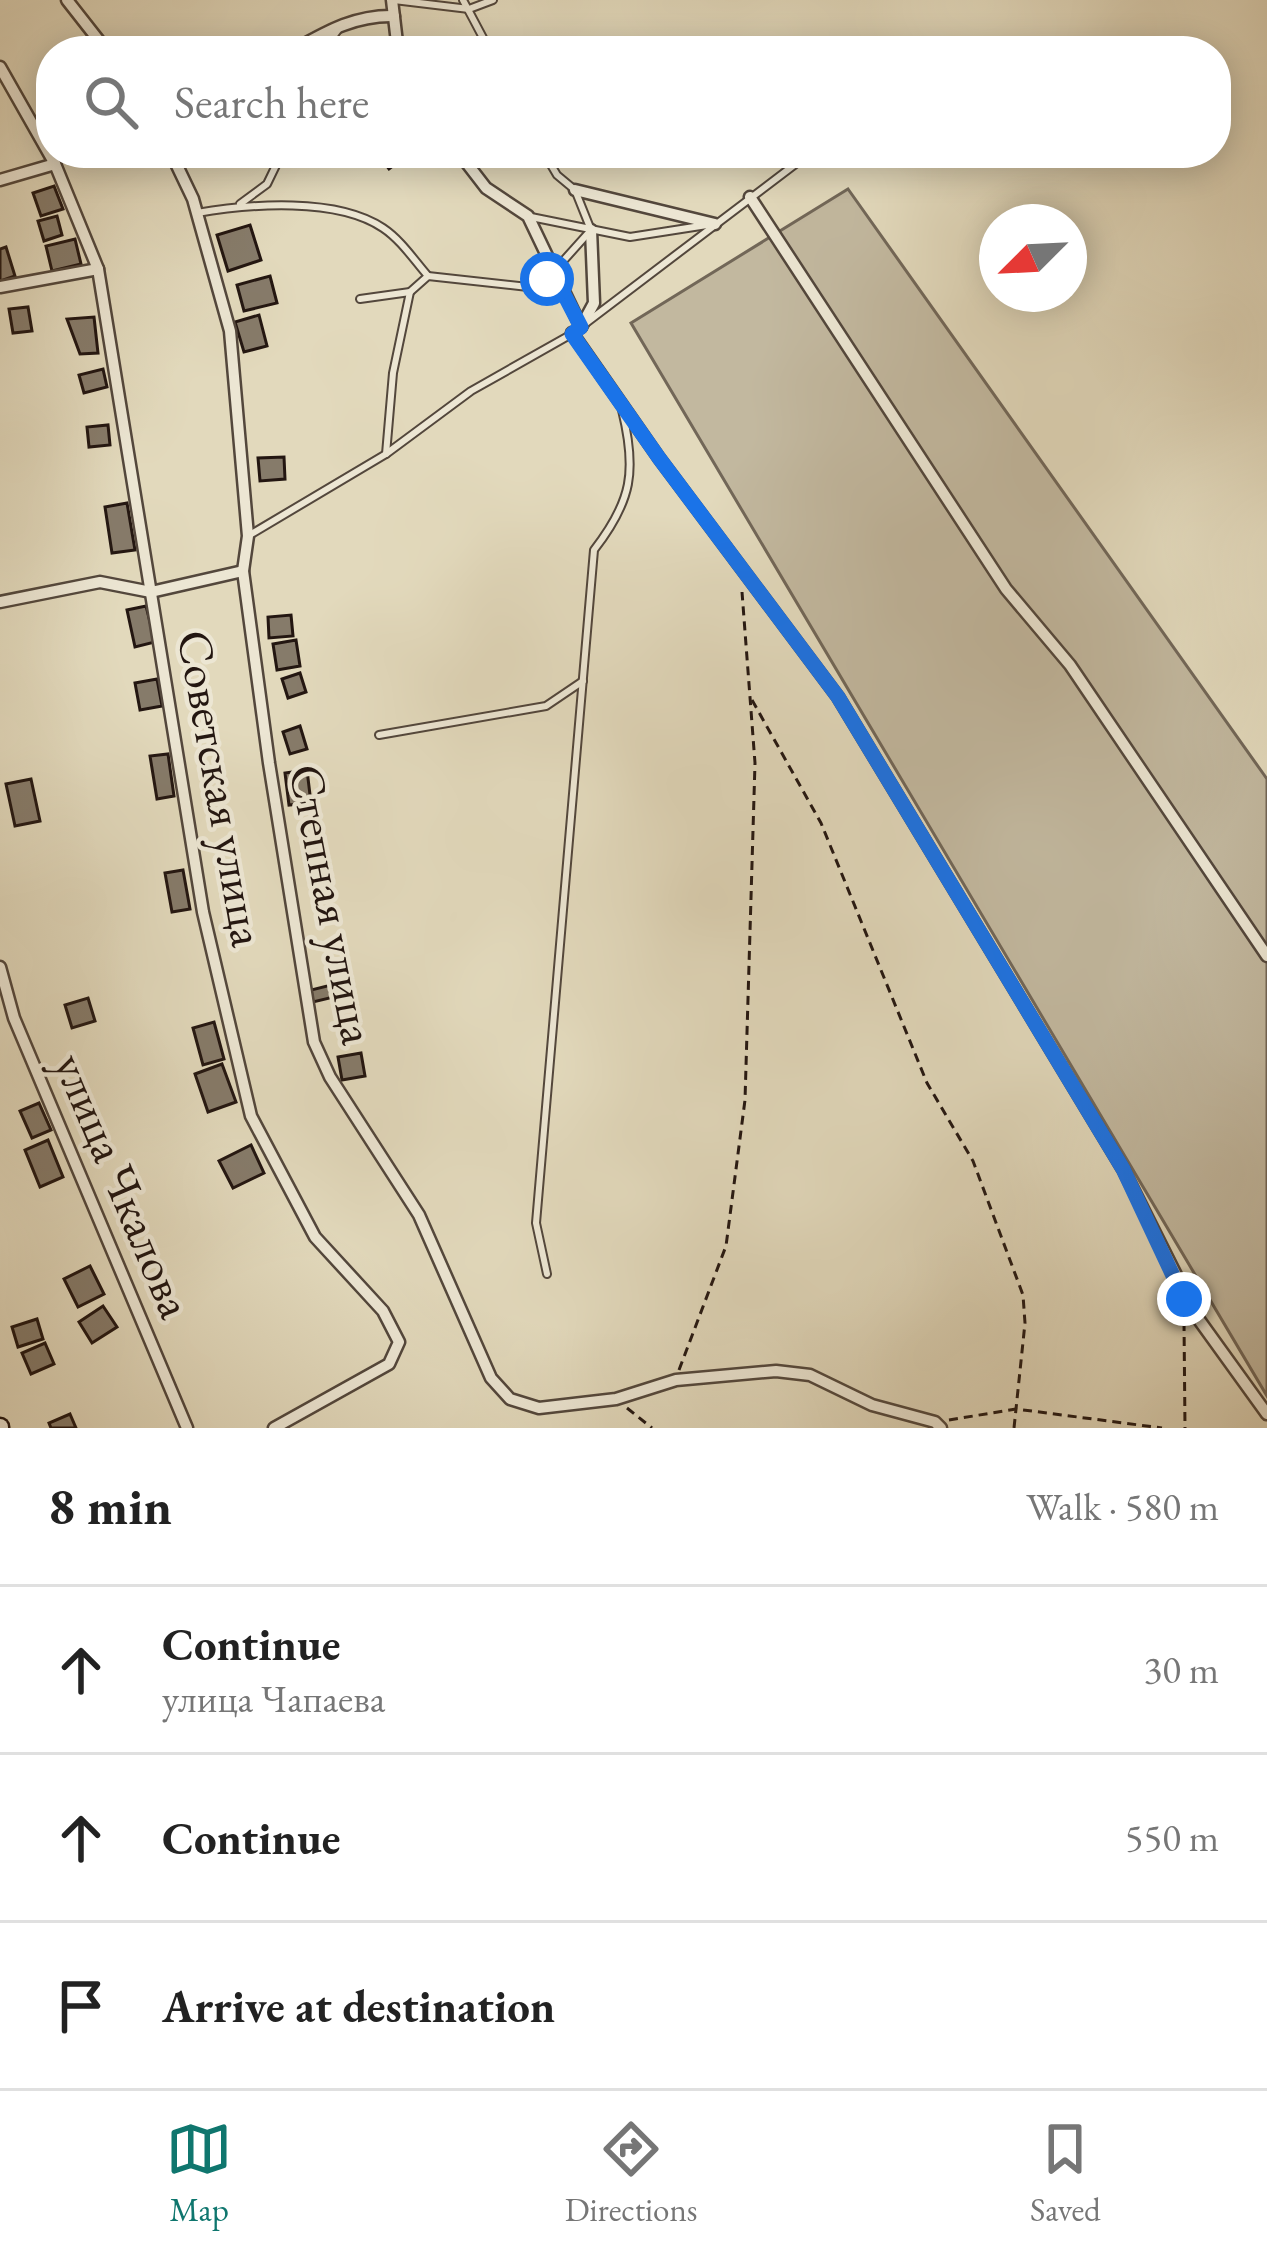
<!DOCTYPE html>
<html lang="en">
<head>
<meta charset="utf-8">
<style>
  body { margin:0; font-family:"EB Garamond",serif; background:#f6f6f6; color:#222 }
  .compass { position:absolute; left:979px; top:204px; width:108px; height:108px; border-radius:50%; background:#fff; box-shadow:0 6px 30px #0003; rotate:246deg }
  .stop { position:absolute; width:36px; height:36px; margin:-27px; border:9px solid #1a73e8; border-radius:50%; background:#fff }
  .stop.end { background:#1a73e8; border-color:#fff; box-shadow:0 3px 12px #0008 }
  .list { margin:0; padding:0; list-style:none }
  h2 { display:flex; justify-content:space-between; align-items:center; height:156px; margin:0; padding:0 48px; font-size:51px }
  h2 small { font-size:39px; font-weight:400; color:#767676 }
  .list li { display:grid; grid-template-columns:78px 1fr auto; gap:36px; align-items:center; box-sizing:border-box; height:168px; padding:0 48px; border-top:3px solid #e0e0e0 }
  .list b { display:block; font-size:45px; white-space:nowrap }
  .list p { margin:0; font-size:39px; white-space:nowrap; color:#767676 }
  .list em { font-size:39px; font-style:normal; color:#767676 }
  .icon { flex:none; width:66px; height:66px; fill:none; stroke:currentColor; stroke-width:2; stroke-linecap:round; stroke-linejoin:round }
  .map { position:relative; flex:none; width:1267px; height:1428px; overflow:hidden }
  .search { position:absolute; background:#fff; box-shadow:0 6px 30px #0003; left:36px; right:36px; top:36px; height:132px; display:flex; align-items:center; gap:30px; box-sizing:border-box; padding:0 42px; border-radius:48px; color:#767676; font-size:45px }
  .sheet { height:660px; background:#fff }
  nav { display:flex; justify-content:space-around; align-items:center; box-sizing:border-box; height:168px; border-top:3px solid #e0e0e0; background:#fff; font-size:33px; color:#767676 }
  nav a { display:grid; justify-items:center; gap:6px }
  nav .on { color:#0f766e }
  .map>svg:first-child { display:block }
</style>
</head>
<body>
<div class="map">
<svg width="1267" height="1428" viewBox="0 0 1267 1428">
  <rect width="100%" height="100%" fill="#e2d9bc"/>
  <filter id="stains"><feTurbulence type="fractalNoise" baseFrequency=".00167" numOctaves="4"/><feColorMatrix values="0 0 0 0 .2 0 0 0 0 .09 0 0 0 0 .02 0 0 0 .5 -.17"/></filter>
  <radialGradient id="worn" r=".72"><stop offset=".6" stop-color="#630" stop-opacity="0"/><stop offset="1" stop-color="#630" stop-opacity=".3"/></radialGradient>
  <polygon fill="#c2b89f" stroke="#726758" stroke-width="3" points="848,189 1267,779 1267,1396 631,323"/>
  <g fill="#867b6a" stroke="#231611" stroke-width="3">
    <polygon points="377,153 410,153 389,169"/>
    <polygon points="54,186 63,209 41,216 33,193"/>
    <polygon points="57,216 62,235 44,241 38,221"/>
    <polygon points="250,225 261,260 228,271 217,235"/>
    <polygon points="75,239 81,264 52,271 46,246"/>
    <polygon points="6,247 15,276 0,281 0,249"/>
    <polygon points="270,276 277,303 244,311 237,285"/>
    <polygon points="28,307 32,331 13,333 9,309"/>
    <polygon points="259,315 267,346 244,352 235,322"/>
    <polygon points="94,317 98,353 80,354 67,319"/>
    <polygon points="103,369 107,387 84,393 79,375"/>
    <polygon points="108,425 110,445 89,447 87,427"/>
    <polygon points="284,457 285,479 260,481 258,458"/>
    <polygon points="127,503 135,550 112,553 105,507"/>
    <polygon points="146,606 155,642 135,647 127,610"/>
    <polygon points="291,615 293,636 269,638 268,617"/>
    <polygon points="296,640 300,666 277,670 273,644"/>
    <polygon points="300,673 306,692 288,698 282,679"/>
    <polygon points="157,679 162,706 140,710 135,683"/>
    <polygon points="300,726 307,749 290,754 283,732"/>
    <polygon points="168,754 174,796 157,799 150,756"/>
    <polygon points="307,770 311,803 289,805 285,773"/>
    <polygon points="31,779 40,821 15,826 6,784"/>
    <polygon points="183,870 190,909 172,912 165,873"/>
    <polygon points="331,985 334,997 313,1002 311,990"/>
    <polygon points="88,998 95,1021 72,1028 65,1005"/>
    <polygon points="214,1022 224,1059 203,1065 193,1028"/>
    <polygon points="361,1053 365,1076 342,1080 338,1057"/>
    <polygon points="222,1064 236,1102 208,1112 195,1074"/>
    <polygon points="39,1103 51,1130 32,1138 20,1111"/>
    <polygon points="48,1140 63,1177 40,1187 25,1150"/>
    <polygon points="251,1145 264,1173 233,1188 219,1161"/>
    <polygon points="90,1266 104,1294 78,1307 64,1279"/>
    <polygon points="103,1306 117,1327 92,1343 79,1322"/>
    <polygon points="37,1319 43,1339 18,1347 12,1327"/>
    <polygon points="45,1343 54,1364 31,1374 22,1353"/>
    <polygon points="70,1414 76,1428 51,1428 49,1423"/>
  </g>
  <g fill="none" stroke-linecap="round" stroke-linejoin="round">
    <defs>
      <g id="lane">
        <polyline points="394,0 469,9 493,0"/>
        <polyline points="463,0 490,51"/>
        <polyline points="322,51 338,30"/>
        <polyline points="240,204 267,184 282,153"/>
        <path d="M 197,213 C 250,204 337,197 383,228 C 401,240 414,260 428,276"/>
        <polyline points="531,217 630,237 707,225"/>
        <polyline points="360,299 410,292 428,276 528,287 547,279 591,230 575,190 557,175 544,153"/>
        <polyline points="586,323 810,153"/>
        <polyline points="386,454 393,373 410,292"/>
        <polyline points="248,536 386,454 471,391 570,335"/>
        <polyline points="379,735 546,706 583,681"/>
        <path d="M 547,1274 L 536,1223 L 594,550 C 632,501 637,471 622,410"/>
      </g>
      <g id="street">
        <polyline points="67,0 107,51"/>
        <polyline points="392,0 398,51"/>
        <path d="M 292,51 C 326,32 354,15 394,16"/>
        <polyline points="0,67 55,164 98,269 203,912 251,1116 315,1237 383,1311 399,1342 389,1364 274,1428"/>
        <polyline points="171,153 193,199 230,331 248,536 243,571 269,763 314,1042 330,1077 419,1215 491,1378 510,1399 539,1408 616,1399 676,1380 776,1371 810,1375 872,1405 935,1422 941,1428"/>
        <polyline points="459,153 486,188 528,216 581,327"/>
        <polyline points="0,180 55,164"/>
        <polyline points="575,190 715,224"/>
        <polyline points="750,197 1006,589 1070,665 1267,956"/>
        <polyline points="0,287 98,269"/>
        <polyline points="581,327 594,303 591,230"/>
        <polyline points="572,333 659,458 838,697 1123,1169 1177,1277 1184,1299 1267,1414"/>
        <polyline points="0,602 100,582 151,592 243,571"/>
        <polyline points="0,967 14,1018 187,1428"/>
      </g>
      <polyline id="secondary" points="0,1427 0,1428"/>
    </defs>
    <use href="#lane" stroke="#53473c" stroke-width="10"/>
    <use href="#street" stroke="#53473c" stroke-width="15"/>
    <use href="#secondary" stroke="#231611" stroke-width="21"/>
    <g stroke="#231611" stroke-width="3" stroke-dasharray="9 6" stroke-linecap="butt">
      <polyline points="752,700 821,823 927,1083 973,1161 1023,1295 1025,1323 1014,1428"/>
      <polyline points="1184,1322 1185,1428"/>
      <polyline points="679,1370 726,1246 745,1100 755,763 742,592"/>
      <polyline points="627,1408 652,1428"/>
      <polyline points="949,1420 1016,1409 1162,1428"/>
    </g>
    <use href="#lane" stroke="#ece6d3" stroke-width="6"/>
    <use href="#street" stroke="#ece6d3" stroke-width="10"/>
    <use href="#secondary" stroke="#ece6d3" stroke-width="16"/>
  </g>
  <g fill="none" stroke-linecap="round" stroke-linejoin="round">
    <polyline stroke="#1a73e8" stroke-width="15" points="547,279 553,273 581,327 572,334 659,458 838,697 1123,1169 1184,1299"/>
  </g>
  <g text-anchor="middle" dominant-baseline="central" stroke-width="9" stroke-linejoin="round" paint-order="stroke">
    <g font-size="48" fill="#231611" stroke="#ece6d3">
      <text transform="translate(222 788) rotate(80)">Советская улица</text>
      <text transform="translate(333 904) rotate(79)">Степная улица</text>
      <text transform="translate(124 1185) rotate(67)">улица Чкалова</text>
    </g>
  </g>
  <rect width="100%" height="100%" filter="url(#stains)"/>
  <rect width="100%" height="100%" fill="url(#worn)"/>
</svg>
<svg class="compass" viewBox="-18 -18 36 36"><path d="M0-13l5 13h-10z" fill="#e53935"/><path d="M0 13l5-13h-10z" fill="#767676"/></svg>
<div class="stop" style="left:547px;top:279px"></div>
<div class="stop end" style="left:1184px;top:1299px"></div>
<div class="search"><svg class="icon" aria-label="search" viewBox="0 0 24 24"><circle cx="10" cy="10" r="6"/><path d="M15 15l6 6"/></svg>Search here</div>
</div>
<section class="sheet">
<h2>8 min<small>Walk · 580 m</small></h2>
<ul class="list">
<li><svg class="icon" aria-label="ahead" viewBox="0 0 24 24"><path d="M12 20V5M6 11l6-6 6 6"/></svg><div><b>Continue</b><p>улица Чапаева</p></div><em>30 m</em></li>
<li><svg class="icon" aria-label="ahead" viewBox="0 0 24 24"><path d="M12 20V5M6 11l6-6 6 6"/></svg><div><b>Continue</b></div><em>550 m</em></li>
<li><svg class="icon" aria-label="arrive" viewBox="0 0 24 24"><path d="M6 21V4h12l-3 4 3 4H6"/></svg><div><b>Arrive at destination</b></div></li>
</ul>
</section>
<nav>
<a class="on"><svg class="icon" aria-label="map" viewBox="0 0 24 24"><path d="M3 6l6-2 6 2 6-2v14l-6 2-6-2-6 2zM9 4v14M15 6v14"/></svg>Map</a>
<a><svg class="icon" aria-label="directions" viewBox="0 0 24 24"><path d="M12 3l9 9-9 9-9-9zM9 14v-3h6M13 9l2 2-2 2"/></svg>Directions</a>
<a><svg class="icon" aria-label="saved" viewBox="0 0 24 24"><path d="M7 4h10v16l-5-4-5 4z"/></svg>Saved</a>
</nav>
</body>
</html>
